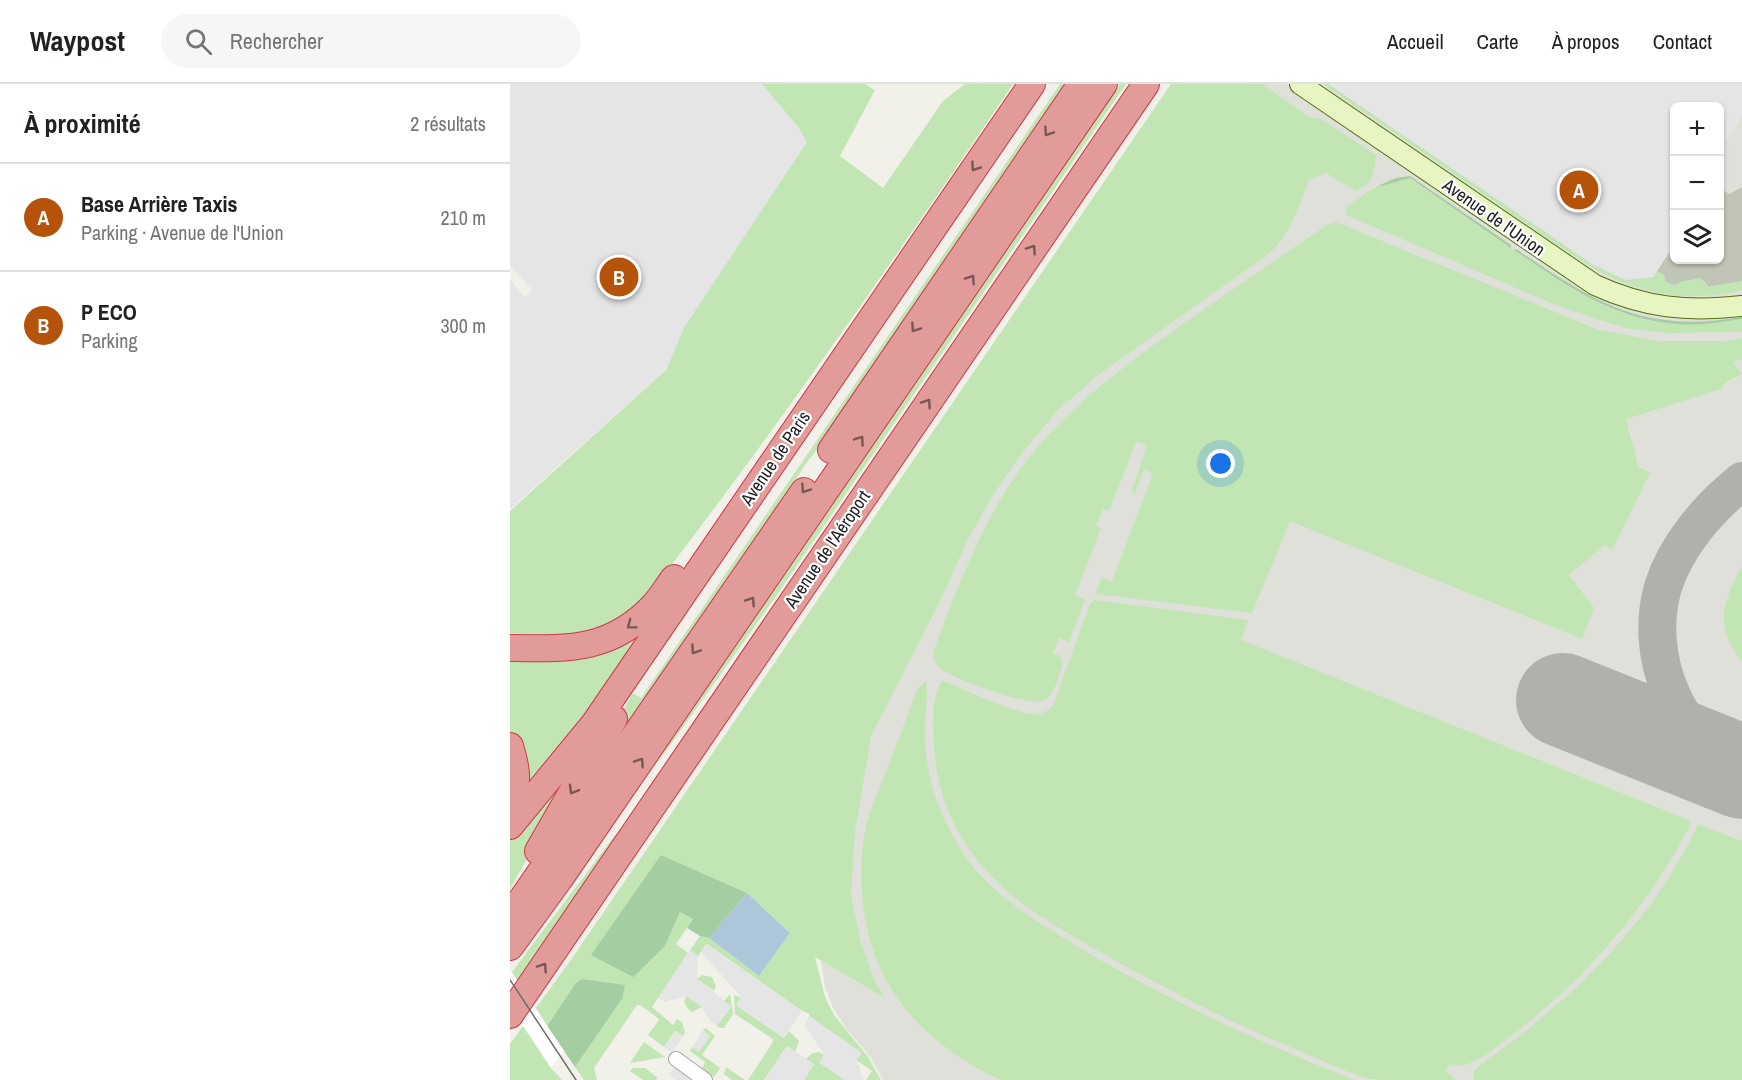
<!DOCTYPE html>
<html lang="fr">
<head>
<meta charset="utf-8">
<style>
  body { margin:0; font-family:"Archivo Narrow",sans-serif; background:#f6f6f6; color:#202124 }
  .controls { position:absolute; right:18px; top:18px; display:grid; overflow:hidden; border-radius:9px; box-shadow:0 2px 4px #0004 }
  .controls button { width:54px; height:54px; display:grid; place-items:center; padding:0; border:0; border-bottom:2px solid #e0e0e0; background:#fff; color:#202124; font:30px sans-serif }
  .you { position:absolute; left:711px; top:380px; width:21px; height:21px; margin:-15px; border:4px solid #fff; border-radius:50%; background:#1a73e8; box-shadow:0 0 0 9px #1a73e833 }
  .badge { display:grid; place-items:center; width:39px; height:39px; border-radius:50%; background:#b45309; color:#fff; font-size:20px; font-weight:700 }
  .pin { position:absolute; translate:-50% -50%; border:3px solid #fff; box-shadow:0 2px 6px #0006 }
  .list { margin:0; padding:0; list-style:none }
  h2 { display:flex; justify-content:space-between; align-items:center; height:78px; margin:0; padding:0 24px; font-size:26px }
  h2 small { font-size:20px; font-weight:400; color:#757577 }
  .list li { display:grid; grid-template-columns:39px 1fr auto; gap:18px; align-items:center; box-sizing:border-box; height:108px; padding:0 24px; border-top:2px solid #e0e0e0 }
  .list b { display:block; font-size:22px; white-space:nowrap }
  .list p { margin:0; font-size:20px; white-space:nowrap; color:#757577 }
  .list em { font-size:20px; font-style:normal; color:#757577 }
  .icon { flex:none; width:33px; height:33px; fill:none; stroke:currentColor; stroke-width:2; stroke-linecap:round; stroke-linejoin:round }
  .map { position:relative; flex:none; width:1232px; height:996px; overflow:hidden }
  header { display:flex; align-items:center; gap:36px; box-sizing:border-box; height:84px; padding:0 30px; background:#fff; border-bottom:2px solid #e0e0e0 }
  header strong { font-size:28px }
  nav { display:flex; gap:33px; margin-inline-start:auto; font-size:21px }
  .search { width:420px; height:54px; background:#f6f6f6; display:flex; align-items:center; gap:15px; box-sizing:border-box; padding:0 21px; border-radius:33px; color:#757577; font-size:22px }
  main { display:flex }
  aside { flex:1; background:#fff }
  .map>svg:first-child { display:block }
</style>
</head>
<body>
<header>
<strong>Waypost</strong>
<div class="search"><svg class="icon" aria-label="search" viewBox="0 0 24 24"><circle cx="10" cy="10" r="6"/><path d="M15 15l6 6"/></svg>Rechercher</div>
<nav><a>Accueil</a><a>Carte</a><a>À propos</a><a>Contact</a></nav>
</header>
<main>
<aside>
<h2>À proximité<small>2 résultats</small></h2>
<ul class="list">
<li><span class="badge">A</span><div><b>Base Arrière Taxis</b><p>Parking · Avenue de l'Union</p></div><em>210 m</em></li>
<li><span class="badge">B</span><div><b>P ECO</b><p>Parking</p></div><em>300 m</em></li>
</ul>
</aside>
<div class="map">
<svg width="1232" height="996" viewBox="0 0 1232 996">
  <rect width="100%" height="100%" fill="#f1f0e9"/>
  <path fill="#e0e0da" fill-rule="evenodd" d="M 684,0 L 1232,0 L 1232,996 L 373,996 L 361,974 L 336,944 L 323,924 L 315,902 L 306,848 L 419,426 ZM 1164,22 L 1210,22 L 1210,176 L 1164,176 Z"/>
  <polygon fill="#c1c5b5" points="1232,103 1232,197 1199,203 1194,197 1164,201 1155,198 1154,191 1147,187 1164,161 1164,176 1210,176 1210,104 1219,110"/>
  <g fill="#c1e6b4">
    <path d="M 252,0 L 355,0 L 365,6 L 330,72 L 373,104 L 433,17 L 455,0 L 503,0 C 383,177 261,353 130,522 L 102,542 L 48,554 L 0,549 L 0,427 L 156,286 L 173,245 Z"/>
    <polygon points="550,0 558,0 328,339 298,377 104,662 99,650 123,609 131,614"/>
    <polygon points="610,0 616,0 262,518 159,663 140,686 135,683 255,518 278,475"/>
    <path d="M 661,0 L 752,0 L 801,34 L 810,34 L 866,71 C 864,90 864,98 845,107 L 816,89 L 799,96 C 789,122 780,150 760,169 L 588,291 L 547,327 L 512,369 L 483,411 L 457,457 L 430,517 L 361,652 L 345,748 L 341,811 L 351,859 L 365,897 L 375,914 L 305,873 L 315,913 L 324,931 L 358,973 L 371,996 L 356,996 L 362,987 L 346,976 L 351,969 L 299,932 L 300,930 L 292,927 L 197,860 L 188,872 L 180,866 L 190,852 L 199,854 L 249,892 L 280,849 L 237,809 L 151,771 L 155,862 L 170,828 L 183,835 L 166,860 L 178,869 L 142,923 L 163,941 L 167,935 L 172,938 L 175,948 L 173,952 L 165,947 L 154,963 L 138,951 L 149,936 L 148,934 L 130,921 L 127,921 L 84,984 L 87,996 L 74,996 L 65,983 L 112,915 L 72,896 L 65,900 L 37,942 L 26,924 L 65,870 Z"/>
    <path d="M 813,0 L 839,0 L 1142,193 L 1147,187 L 1154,191 L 1155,198 L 1164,201 L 1173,197 L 1190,194 L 1199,203 L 1232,197 L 1232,206 C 1168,222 1114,206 1061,170 Z"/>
    <path d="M 899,94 C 933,117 967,141 1001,164 C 1048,196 1093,230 1150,238 C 1178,242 1204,239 1232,235 L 1232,248 L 1154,249 L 1116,244 L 1086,235 L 1046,221 L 836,131 L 836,124 L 855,109 L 870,101 L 871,102 Z"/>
    <path d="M 826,138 L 1089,246 L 1149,257 L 1214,257 L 1232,254 L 1232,275 L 1223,278 L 1232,290 L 1216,298 L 1211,305 L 1116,335 L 1128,382 L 1140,389 L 1102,466 L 1095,461 L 1059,491 L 1084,524 L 1072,555 L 780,437 L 742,529 L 585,510 L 592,493 L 602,497 L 643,389 L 634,386 L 625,409 L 622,407 L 637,361 L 626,358 L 599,427 L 593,425 L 586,442 L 591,444 L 565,511 L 575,516 L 559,558 L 549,554 L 543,569 L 550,572 C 555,580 551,586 548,594 C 546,602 541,614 533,617 C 519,623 444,595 431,585 C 427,582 425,578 423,573 L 425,563 C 448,503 471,440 509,387 C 551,328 609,286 667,244 C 717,209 767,175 817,141 Z"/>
    <path d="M 1232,483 L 1232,578 C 1225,568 1217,557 1215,545 C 1210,526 1222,499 1232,483 Z"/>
    <path d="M 585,516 L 738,536 L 731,556 L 1179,736 L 1180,742 C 1135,827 1073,898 996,956 C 981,967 960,987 940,980 L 935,987 L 946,996 C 926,996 906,996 887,996 C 878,996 868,996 860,995 C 837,989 814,977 792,968 C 722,940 656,905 590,868 C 549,844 503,819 473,783 C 443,749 425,705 424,659 C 423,640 421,614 432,597 L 438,599 C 457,606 512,633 529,630 C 536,629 540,624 544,619 L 580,520 Z"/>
    <polygon points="140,543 4,726 0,650 0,572"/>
    <path d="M 416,597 C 419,615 414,633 415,651 C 415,672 420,699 427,718 C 439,747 455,777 478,799 C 508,828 546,849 582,871 C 668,921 752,959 845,996 L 491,996 C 410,959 356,897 352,806 C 351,784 351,759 357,738 C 361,723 368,709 373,695 C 384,666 396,636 407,606 Z"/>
    <polygon points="51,696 58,702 0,805 0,754"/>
    <polygon points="129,727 9,900 2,888 105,751"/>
    <path d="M 1188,740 L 1232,757 L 1232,996 L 964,996 L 964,987 L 969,982 C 1060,917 1140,842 1188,740 Z"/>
    <polygon points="192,891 202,893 206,902 204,907 187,895"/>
    <polygon points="220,910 223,930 214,944 210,944 207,942 221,923 214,917"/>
    <polygon points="224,911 231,914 227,922 274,954 279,947 289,957 285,968 277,962 254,996 222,996 214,990 216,983 235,996 238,996 263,958 263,955 225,930"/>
    <polygon points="176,912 192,923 182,928 178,925 174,918"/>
    <polygon points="13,942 41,984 52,996 0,996 0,960"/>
    <polygon points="196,944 205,952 192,971 210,984 204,993 192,985 195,978 180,967 182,963 189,968 200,952 193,946"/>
    <polygon points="134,958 155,973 120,979"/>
    <polygon points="309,968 314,971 310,979 335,996 294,996 304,980 296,975 301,970"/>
    <polygon points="123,984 135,984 148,994 146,996 133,996 120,987"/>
  </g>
  <g fill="#a4cda1">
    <polygon points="900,92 1001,161 1001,164 900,94 871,102 870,101 886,94"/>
    <path d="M 1006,165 C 1087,219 1131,250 1232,233 L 1232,235 C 1211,238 1189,242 1167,240 C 1104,236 1055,201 1004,166 Z"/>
    <polygon points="151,771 237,809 199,854 190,852 177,844 183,835 170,828 155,862 123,893 81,871"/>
    <polygon points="72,895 115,901 112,915 65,983 37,942 65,900"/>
  </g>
  <g fill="#e5e5e5">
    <polygon points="0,0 252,0 289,44 297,58 173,245 156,286 0,425 0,196 15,213 22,206 0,181"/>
    <polygon points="818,0 1232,0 1232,32 1210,65 1210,22 1164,22 1164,161 1143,193 1115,196 1082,180 1063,167"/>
    <polygon points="196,860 292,927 274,954 226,921 231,913 191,868"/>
    <polygon points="180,866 188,872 187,895 221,922 207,942 200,937 192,923 176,912 155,918 148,914"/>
    <polygon points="299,932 352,969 346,976 354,996 335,996 309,978 314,971 295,941"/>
    <polygon points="193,946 200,952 189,968 182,963"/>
    <polygon points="166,947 173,952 162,968 154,963"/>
    <polygon points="277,962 304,980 294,996 254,996"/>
    <polygon points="165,983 180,994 179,996 166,996 159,991"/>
  </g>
  <polygon fill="#adc6da" points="237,809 280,849 249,892 199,854"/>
  <polygon fill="#fff" points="0,886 54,967 41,984 0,922"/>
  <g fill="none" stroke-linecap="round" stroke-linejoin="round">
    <path stroke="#b0b0ac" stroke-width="38" d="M 1232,397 C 1199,424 1166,461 1153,503 C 1133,572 1167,655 1232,686"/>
    <polyline stroke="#b0b0ac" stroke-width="94" points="1053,616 1232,688"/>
    <defs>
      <polyline id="street" points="166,975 195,996"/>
      <path id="secondary" d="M 790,0 L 1085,201 C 1135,224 1178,228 1232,222"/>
      <g id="highway">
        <polyline points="321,366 571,0"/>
        <path d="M 0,564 C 59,565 102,567 145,520 C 152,512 158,502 164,494"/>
        <path d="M 0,662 C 6,681 10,700 0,718"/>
        <polyline points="0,742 84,640 522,0"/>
        <polyline points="28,767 104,635"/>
        <polyline points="0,832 294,407"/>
        <polyline points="0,863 51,793 594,0"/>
        <polyline points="0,931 636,0"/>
      </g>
    </defs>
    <use href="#street" stroke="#a5a5a5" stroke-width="16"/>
    <use href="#secondary" stroke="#51720e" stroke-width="22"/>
    <use href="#highway" stroke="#ce3749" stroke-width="28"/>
    <use href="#street" stroke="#fff" stroke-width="14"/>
    <use href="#secondary" stroke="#e7f5c3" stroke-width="20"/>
    <use href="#highway" stroke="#e19b98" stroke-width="26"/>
    <polyline stroke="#6f6f6f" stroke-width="1.5" points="0,896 66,996"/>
  </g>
  <defs><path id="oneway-chevron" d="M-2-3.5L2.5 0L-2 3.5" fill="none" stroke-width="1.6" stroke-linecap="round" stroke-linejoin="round" transform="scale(1.5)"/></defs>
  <g stroke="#775857">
    <use href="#oneway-chevron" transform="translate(538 48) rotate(124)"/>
    <use href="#oneway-chevron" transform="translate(465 83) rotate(124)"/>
    <use href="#oneway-chevron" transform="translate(522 165) rotate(-56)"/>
    <use href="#oneway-chevron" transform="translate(461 195) rotate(-56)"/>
    <use href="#oneway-chevron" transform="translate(405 244) rotate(124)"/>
    <use href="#oneway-chevron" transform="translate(417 319) rotate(-56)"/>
    <use href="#oneway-chevron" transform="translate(350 356) rotate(-55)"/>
    <use href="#oneway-chevron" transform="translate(295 405) rotate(124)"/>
    <use href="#oneway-chevron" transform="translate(241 517) rotate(-56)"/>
    <use href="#oneway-chevron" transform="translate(121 541) rotate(143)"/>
    <use href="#oneway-chevron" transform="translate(185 566) rotate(124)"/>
    <use href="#oneway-chevron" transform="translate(130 678) rotate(-56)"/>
    <use href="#oneway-chevron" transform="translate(63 706) rotate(120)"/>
    <use href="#oneway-chevron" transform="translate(33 883) rotate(-56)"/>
  </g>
  <g text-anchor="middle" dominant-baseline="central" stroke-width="4.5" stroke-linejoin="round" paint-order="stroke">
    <g font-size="18" fill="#212121" stroke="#fff">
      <text transform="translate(984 133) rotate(35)">Avenue de l'Union</text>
      <text transform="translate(265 374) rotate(-56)">Avenue de Paris</text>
      <text transform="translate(317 465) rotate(-56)">Avenue de l'Aéroport</text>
    </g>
  </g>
</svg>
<div class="controls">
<button>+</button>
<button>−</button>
<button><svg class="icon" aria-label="layers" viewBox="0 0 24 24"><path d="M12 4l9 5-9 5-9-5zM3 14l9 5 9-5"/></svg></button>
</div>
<div class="you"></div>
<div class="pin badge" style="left:1069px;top:106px">A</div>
<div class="pin badge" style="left:109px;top:193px">B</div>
</div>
</main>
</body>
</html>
